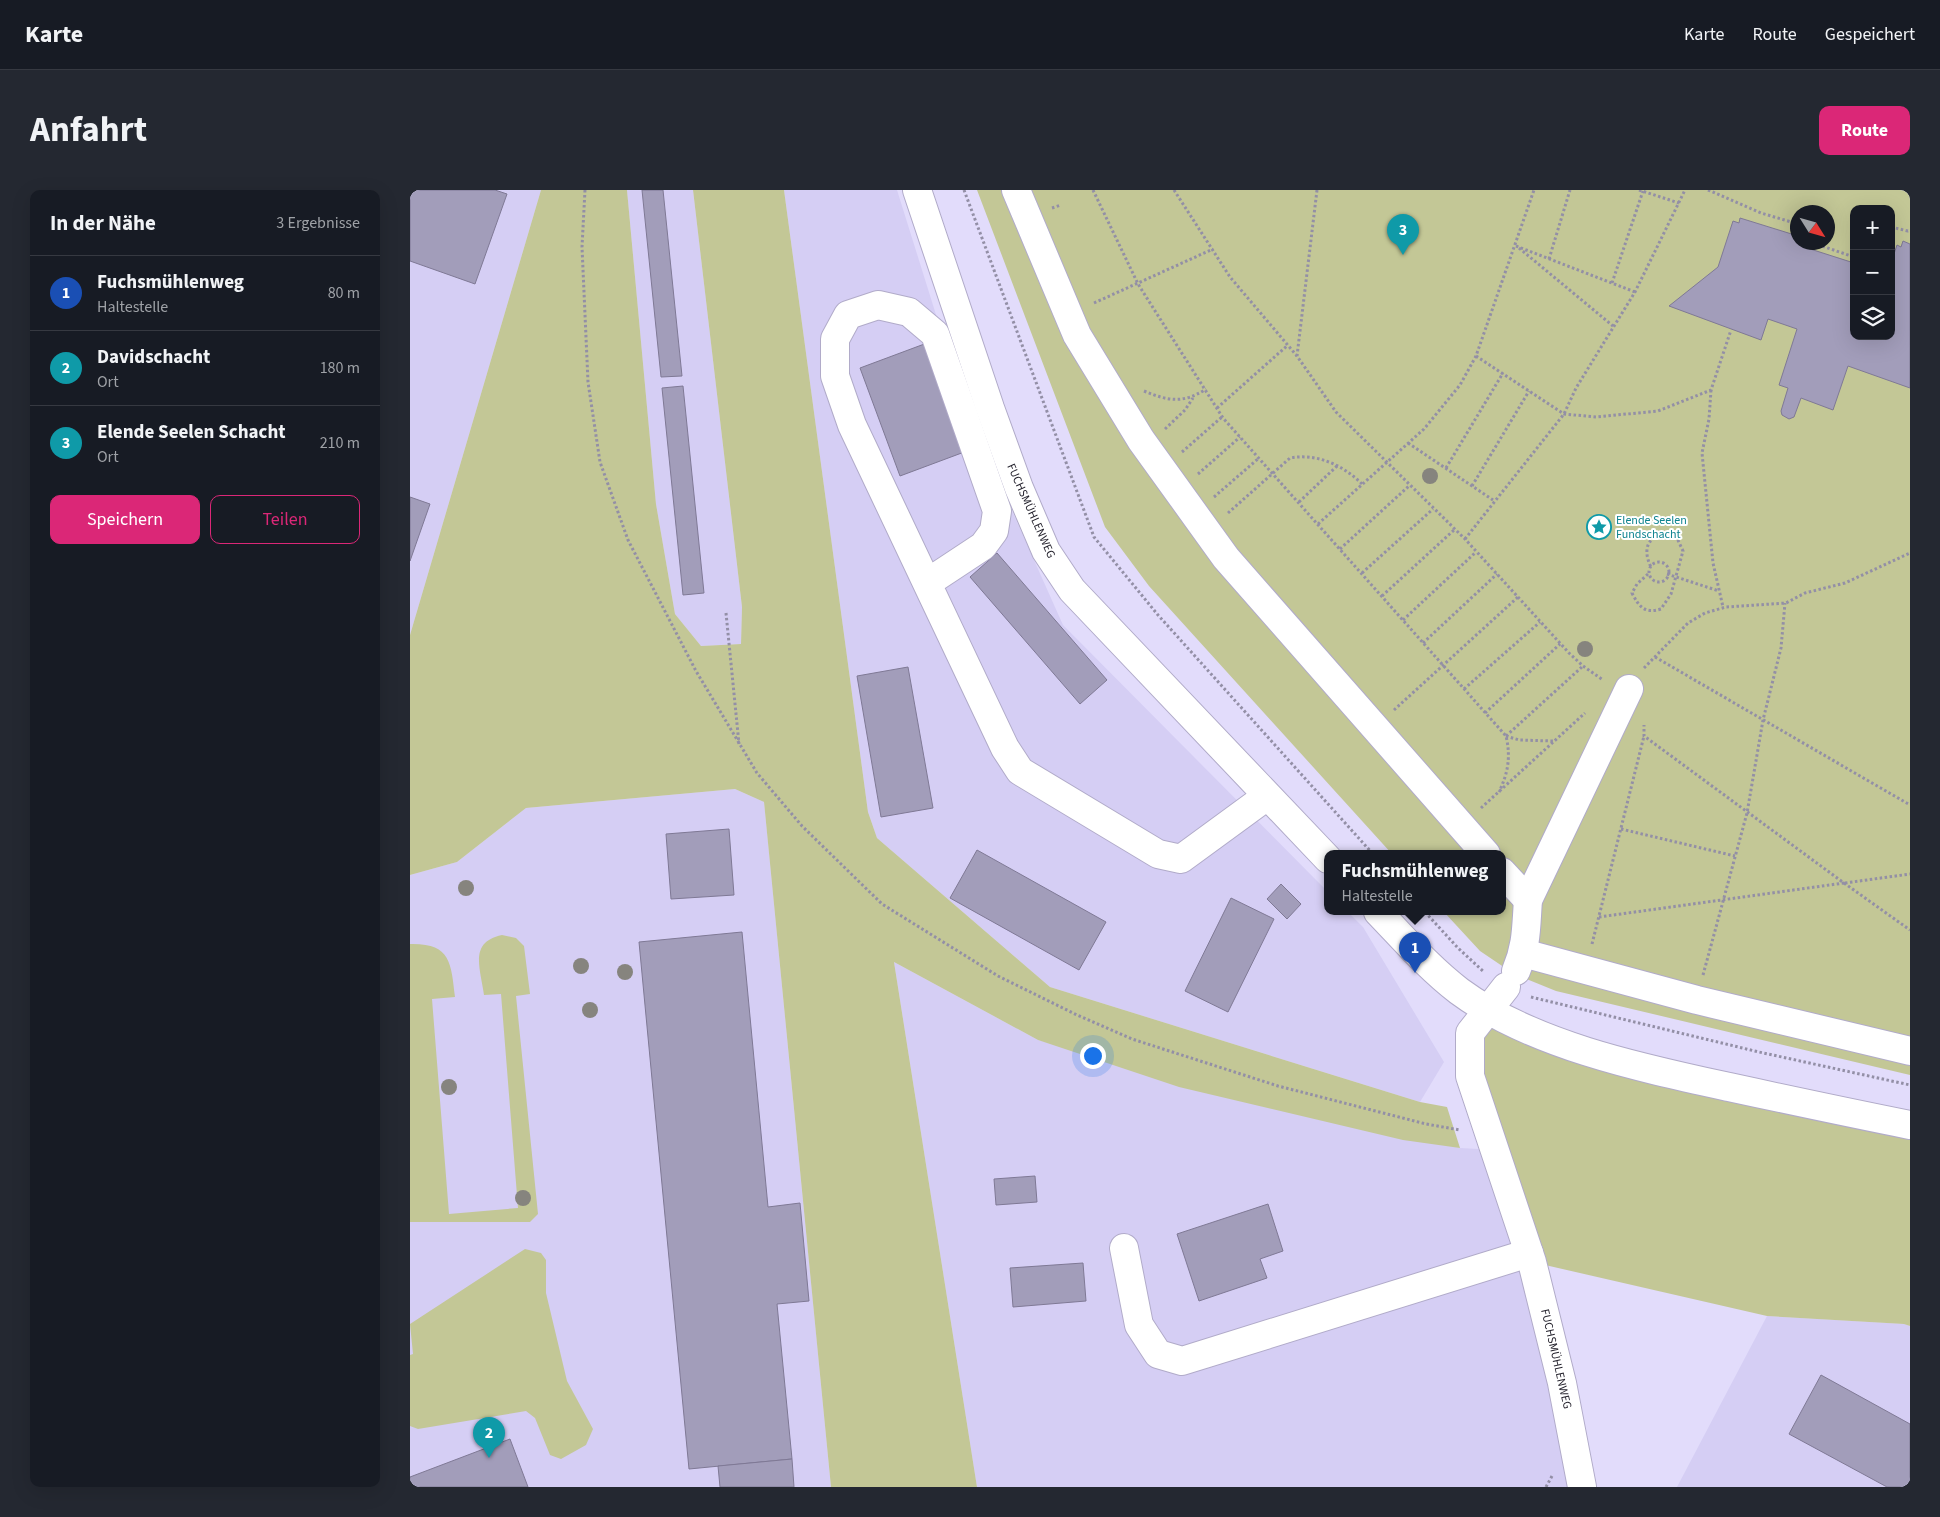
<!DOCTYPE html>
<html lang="de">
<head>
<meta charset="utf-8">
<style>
  body { margin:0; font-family:"Source Sans 3",sans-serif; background:#242831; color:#f1f3f6 }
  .controls { position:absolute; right:15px; top:15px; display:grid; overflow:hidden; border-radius:10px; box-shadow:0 5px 20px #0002 }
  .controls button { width:45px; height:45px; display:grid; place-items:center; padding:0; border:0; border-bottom:1px solid #363941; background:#171b24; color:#f1f3f6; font:25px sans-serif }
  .compass { position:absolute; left:1380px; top:15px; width:45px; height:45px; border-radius:50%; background:#171b24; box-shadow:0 5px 20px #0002; rotate:127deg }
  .you { position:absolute; left:682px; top:865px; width:18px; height:18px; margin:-12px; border:4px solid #fff; border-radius:50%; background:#1a73e8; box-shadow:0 0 0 8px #1a73e833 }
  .badge { display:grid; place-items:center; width:32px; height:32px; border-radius:50%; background:#db2777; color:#fff; font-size:16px; font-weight:700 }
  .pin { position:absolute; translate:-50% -41px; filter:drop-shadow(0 1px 2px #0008) }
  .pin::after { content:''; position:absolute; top:26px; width:18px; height:15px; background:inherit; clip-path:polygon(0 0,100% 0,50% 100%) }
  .popup { position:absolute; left:914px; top:660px; width:182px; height:65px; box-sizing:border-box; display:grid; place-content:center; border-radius:10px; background:#171b24; filter:drop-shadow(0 1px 4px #0005); font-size:16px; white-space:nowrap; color:#9ea1a6 }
  .popup b { font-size:19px; color:#f1f3f6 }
  .popup::after { content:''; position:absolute; left:50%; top:100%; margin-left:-10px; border:10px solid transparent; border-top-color:#171b24 }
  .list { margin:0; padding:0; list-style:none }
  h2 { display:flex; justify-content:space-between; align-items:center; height:65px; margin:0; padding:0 20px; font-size:21px }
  h2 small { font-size:16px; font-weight:400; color:#9ea1a6 }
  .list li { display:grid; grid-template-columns:32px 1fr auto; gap:15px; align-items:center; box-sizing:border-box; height:75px; padding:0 20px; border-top:1px solid #363941 }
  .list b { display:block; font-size:19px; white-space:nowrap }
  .list p { margin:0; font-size:16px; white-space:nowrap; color:#9ea1a6 }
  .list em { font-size:16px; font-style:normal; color:#9ea1a6 }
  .actions { display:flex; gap:10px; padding:15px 20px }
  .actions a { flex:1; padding:11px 0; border:1px solid #db2777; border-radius:10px; text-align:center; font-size:18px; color:#db2777 }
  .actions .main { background:#db2777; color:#fff }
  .icon { flex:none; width:28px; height:28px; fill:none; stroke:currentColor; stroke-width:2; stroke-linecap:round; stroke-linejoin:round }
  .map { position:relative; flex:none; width:1500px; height:1297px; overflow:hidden; border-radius:10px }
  header { display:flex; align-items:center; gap:30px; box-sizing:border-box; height:70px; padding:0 25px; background:#171b24; border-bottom:1px solid #363941 }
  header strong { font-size:24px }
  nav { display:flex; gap:28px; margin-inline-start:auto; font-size:18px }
  .intro { display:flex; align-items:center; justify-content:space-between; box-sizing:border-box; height:120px; padding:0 30px }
  h1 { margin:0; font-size:35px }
  .button { padding:12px 22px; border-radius:10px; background:#db2777; color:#fff; font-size:18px; font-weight:700 }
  main { display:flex; gap:30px; padding:0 30px }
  aside { flex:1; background:#171b24; border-radius:10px; box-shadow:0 5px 20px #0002 }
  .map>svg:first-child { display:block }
</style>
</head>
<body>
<header>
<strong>Karte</strong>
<nav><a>Karte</a><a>Route</a><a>Gespeichert</a></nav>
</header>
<div class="intro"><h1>Anfahrt</h1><a class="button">Route</a></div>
<main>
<aside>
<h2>In der Nähe<small>3 Ergebnisse</small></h2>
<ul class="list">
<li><span class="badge" style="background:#1a4fb4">1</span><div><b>Fuchsmühlenweg</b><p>Haltestelle</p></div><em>80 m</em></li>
<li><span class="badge" style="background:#0f9aa8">2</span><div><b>Davidschacht</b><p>Ort</p></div><em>180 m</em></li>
<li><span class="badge" style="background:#0f9aa8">3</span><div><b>Elende Seelen Schacht</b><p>Ort</p></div><em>210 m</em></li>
</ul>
<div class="actions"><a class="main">Speichern</a><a>Teilen</a></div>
</aside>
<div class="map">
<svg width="1500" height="1297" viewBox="0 0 1500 1297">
  <rect width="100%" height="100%" fill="#e2dcfb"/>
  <g fill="#d5cef4">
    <polygon points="0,0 131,0 0,445"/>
    <polygon points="217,0 283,0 332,417 331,454 291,456 265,424 246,314"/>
    <polygon points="374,0 487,0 553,211 653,435 917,701 918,722 938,722 953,737 1034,872 1010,912 640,797 467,648 458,622"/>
    <polygon points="325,599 354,612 421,1297 0,1297 0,685 47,672 116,618"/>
    <polygon points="484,772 628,850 1050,958 1086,960 1172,1297 567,1297"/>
    <polygon points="1357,1126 1495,1134 1500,1136 1500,1297 1267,1297"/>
  </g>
  <g fill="#c3c796" fill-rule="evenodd">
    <polygon points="131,0 217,0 246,314 265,424 291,456 331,454 332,417 283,0 374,0 458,622 467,648 640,797 1010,912 1037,917 1050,958 993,950 769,897 628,850 484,772 567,1297 421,1297 354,612 325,599 116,618 47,672 0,685 0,445"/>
    <path d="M 567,0 L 1500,0 L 1500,885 L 1146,801 L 1104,784 L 1070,761 L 1034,722 L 1092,722 L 1092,664 L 982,664 L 739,396 L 695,337 ZM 1444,19 L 1481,19 L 1481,146 L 1444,146 ZM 1388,22 L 1418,22 L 1418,52 L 1388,52 Z"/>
    <path d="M 92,745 L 106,748 L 114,756 L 120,804 L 106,806 L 128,1024 L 120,1032 L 0,1032 L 0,754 C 41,753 41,773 45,807 L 22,809 L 39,1024 L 108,1018 L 91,804 L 74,805 C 70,777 59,752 92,745 Z"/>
    <polygon points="1080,819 1114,837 1500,935 1500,1136 1494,1134 1357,1126 1122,1072 1060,886"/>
    <polygon points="115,1059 131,1063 136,1070 136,1103 157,1191 183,1239 176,1255 151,1269 140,1265 125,1228 116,1221 8,1239 0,1236 0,1165 3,1164 0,1134"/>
  </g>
  <g fill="#a29dba" stroke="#7f7995">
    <polygon points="0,0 85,0 97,4 65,94 0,71"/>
    <polygon points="232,0 253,0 272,186 251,187"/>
    <polygon points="1330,28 1388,46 1388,52 1396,52 1394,57 1444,73 1444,146 1481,146 1481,81 1484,74 1481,73 1487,55 1491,57 1493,51 1500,54 1500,198 1438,176 1423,220 1391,208 1384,227 1379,229 1372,225 1371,221 1378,198 1369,195 1387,139 1358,129 1351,150 1259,116 1308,77 1323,31 1329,33"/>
    <polygon points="517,153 557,261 490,286 450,178"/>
    <polygon points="273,196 294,403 273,405 252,198"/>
    <polygon points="0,307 20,314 0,371"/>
    <polygon points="587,363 697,490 670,514 560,387"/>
    <polygon points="498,477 523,618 471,627 447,486"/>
    <polygon points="319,639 324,705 261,709 256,644"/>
    <polygon points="567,660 696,732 669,780 540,708"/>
    <polygon points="871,694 891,714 877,729 857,709"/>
    <polygon points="821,708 864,729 818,822 775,801"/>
    <polygon points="332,742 358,1017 390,1013 399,1111 367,1114 382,1269 279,1279 229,752"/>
    <polygon points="625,986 627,1012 586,1015 584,989"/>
    <polygon points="858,1014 873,1061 850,1069 857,1088 789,1111 767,1044"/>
    <polygon points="673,1073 676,1111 603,1117 600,1078"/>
    <polygon points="1411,1185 1500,1234 1500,1297 1477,1297 1379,1244"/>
    <polygon points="100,1249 118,1297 0,1297 0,1287"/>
    <polygon points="382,1269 384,1297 310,1297 308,1276"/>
  </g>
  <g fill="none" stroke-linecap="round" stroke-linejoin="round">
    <defs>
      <g id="minor">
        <polyline points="507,0 580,218 609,298 636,361 662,400 918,669"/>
        <polyline points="606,0 667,145 731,250 816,368 1076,664"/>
        <polyline points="517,393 573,356 584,341 587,321 525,144 499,122 468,115 438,125 425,149 425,186 442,235 595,558 610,581 748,664 771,669 857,606"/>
        <polyline points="1092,682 1118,710"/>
        <path d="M 968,722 C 994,749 1019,778 1049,801 C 1122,855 1231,878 1319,897 C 1379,910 1440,923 1500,935"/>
        <polyline points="1113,763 1287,810 1500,861"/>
        <path d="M 1106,781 C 1117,755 1116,737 1118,710 L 1219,499"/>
        <polyline points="1096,797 1060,843 1060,886 1122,1072 1152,1193 1172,1297"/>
        <polyline points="714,1058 729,1135 748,1164 772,1171 1119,1063"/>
      </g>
    </defs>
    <use href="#minor" stroke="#b1abc9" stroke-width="30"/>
    <g stroke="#938fa6" stroke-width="3" stroke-dasharray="2.5 2.5" stroke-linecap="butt">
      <polyline points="175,0 172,57 178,192 190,272 218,350 286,481 347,583 392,636 472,714 588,786 667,825 722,849 868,896 1016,934 1050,940"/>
      <polyline points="554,0 684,347 748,425 963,664"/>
      <path d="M 683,0 L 728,94 L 813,228 L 1096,546 C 1101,567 1098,583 1089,602"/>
      <polyline points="764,0 820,87 887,166"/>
      <polyline points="907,0 887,166 926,222 1055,349 1159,463 1173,476 1193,490"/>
      <polyline points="1229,0 1269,13"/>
      <polyline points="1298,0 1351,23 1388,34"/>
      <polyline points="642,18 651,15"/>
      <polyline points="1481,37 1498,41 1500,40"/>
      <polyline points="1410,52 1412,56 1444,67"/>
      <polyline points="1106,56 1225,102"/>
      <polyline points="1109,58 1203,136"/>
      <polyline points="1139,69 1160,0"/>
      <polyline points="1202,93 1233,1"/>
      <polyline points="684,113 803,59"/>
      <polyline points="1066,166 1154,224 1186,227 1248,221 1301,200 1321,140"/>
      <polyline points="1301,200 1299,229 1292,263 1303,373 1313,417"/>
      <path d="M 734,201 C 758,211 773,214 796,199"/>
      <polyline points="807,218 878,155"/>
      <polyline points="755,239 775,220 783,208"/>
      <polyline points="998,253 1083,310"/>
      <polyline points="772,262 813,226"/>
      <polyline points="1036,278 1093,183"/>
      <polyline points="788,284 830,247"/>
      <polyline points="1062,296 1119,201"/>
      <polyline points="804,307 849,268"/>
      <polyline points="889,312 927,276"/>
      <path d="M 818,323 L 880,268 C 907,263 933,275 952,294"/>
      <polyline points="908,334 1014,239 1050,195 1066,166 1124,0"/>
      <polyline points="1055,349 1154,224 1166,198 1225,102 1275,0"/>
      <polyline points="930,359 1000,295"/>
      <circle cx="1249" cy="382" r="10"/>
      <polyline points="952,383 1023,319"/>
      <path d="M 1238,384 L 1227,394 L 1222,403 C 1229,417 1235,424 1251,419 L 1261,404 L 1273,361 L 1265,344 C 1242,341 1230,355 1241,377"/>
      <polyline points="1257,384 1309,401"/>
      <polyline points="972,406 1044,340"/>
      <polyline points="316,423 329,554"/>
      <polyline points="993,430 1066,362"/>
      <polyline points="1013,453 1087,384"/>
      <polyline points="1245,467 1500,615"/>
      <polyline points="1234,478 1278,433 1295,423 1316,417 1376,413 1395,403 1435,393 1500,363"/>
      <polyline points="1054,499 1130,432"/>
      <polyline points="984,520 1108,407"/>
      <polyline points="1075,523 1150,454"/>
      <polyline points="1096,546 1173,476"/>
      <polyline points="1096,546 1109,550 1143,551"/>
      <polyline points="1071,618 1175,523"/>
      <polyline points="1211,639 1325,666"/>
      <polyline points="1434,693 1500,740"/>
      <polyline points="1435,693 1500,684"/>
      <polyline points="1015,722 1048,758 1074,782"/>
      <polyline points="1189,727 1434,693 1234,546 1234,535"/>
      <polyline points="1182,754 1234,546"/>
      <polyline points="1293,785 1337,623 1353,530 1371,458 1375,413"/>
      <polyline points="1121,807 1349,862 1500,895"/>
      <polyline points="1136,1297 1142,1286"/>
    </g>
    <use href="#minor" stroke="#fff" stroke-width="28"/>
  </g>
  <g fill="#86847e">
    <circle cx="1020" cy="286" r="8"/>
    <circle cx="1175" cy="459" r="8"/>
    <circle cx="56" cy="698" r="8"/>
    <circle cx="171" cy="776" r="8"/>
    <circle cx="215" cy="782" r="8"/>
    <circle cx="180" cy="820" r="8"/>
    <circle cx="39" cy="897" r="8"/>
    <circle cx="113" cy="1008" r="8"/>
  </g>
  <defs>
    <symbol id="sight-ring" viewBox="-11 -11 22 22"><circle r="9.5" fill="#fff" stroke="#0f9aa8" stroke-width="1.5"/><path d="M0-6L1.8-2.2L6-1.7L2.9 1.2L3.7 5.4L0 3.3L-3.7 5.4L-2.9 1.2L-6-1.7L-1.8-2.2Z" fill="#0f9aa8"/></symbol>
  </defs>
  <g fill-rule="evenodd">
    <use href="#sight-ring" x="1175" y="323" width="28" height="28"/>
  </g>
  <g text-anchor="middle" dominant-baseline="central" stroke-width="4" stroke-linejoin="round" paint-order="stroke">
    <g font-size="12" fill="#201e29" stroke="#fff">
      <text transform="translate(621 321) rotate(66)">FUCHSMÜHLENWEG</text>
      <text transform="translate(1146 1169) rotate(77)">FUCHSMÜHLENWEG</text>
    </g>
    <g font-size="12" fill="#0d838f" stroke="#fff" text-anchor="start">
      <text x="1206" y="330">Elende Seelen<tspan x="1206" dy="14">Fundschacht</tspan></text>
    </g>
  </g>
</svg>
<div class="controls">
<button>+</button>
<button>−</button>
<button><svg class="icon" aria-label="layers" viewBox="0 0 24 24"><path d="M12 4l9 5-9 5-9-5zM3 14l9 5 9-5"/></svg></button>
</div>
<svg class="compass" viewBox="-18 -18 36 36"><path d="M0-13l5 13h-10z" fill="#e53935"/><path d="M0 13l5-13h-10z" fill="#9ea1a6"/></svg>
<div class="you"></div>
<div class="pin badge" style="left:1005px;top:783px;background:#1a4fb4">1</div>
<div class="popup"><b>Fuchsmühlenweg</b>Haltestelle</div>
<div class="pin badge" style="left:79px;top:1268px;background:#0f9aa8">2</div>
<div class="pin badge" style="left:993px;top:65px;background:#0f9aa8">3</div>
</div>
</main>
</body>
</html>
